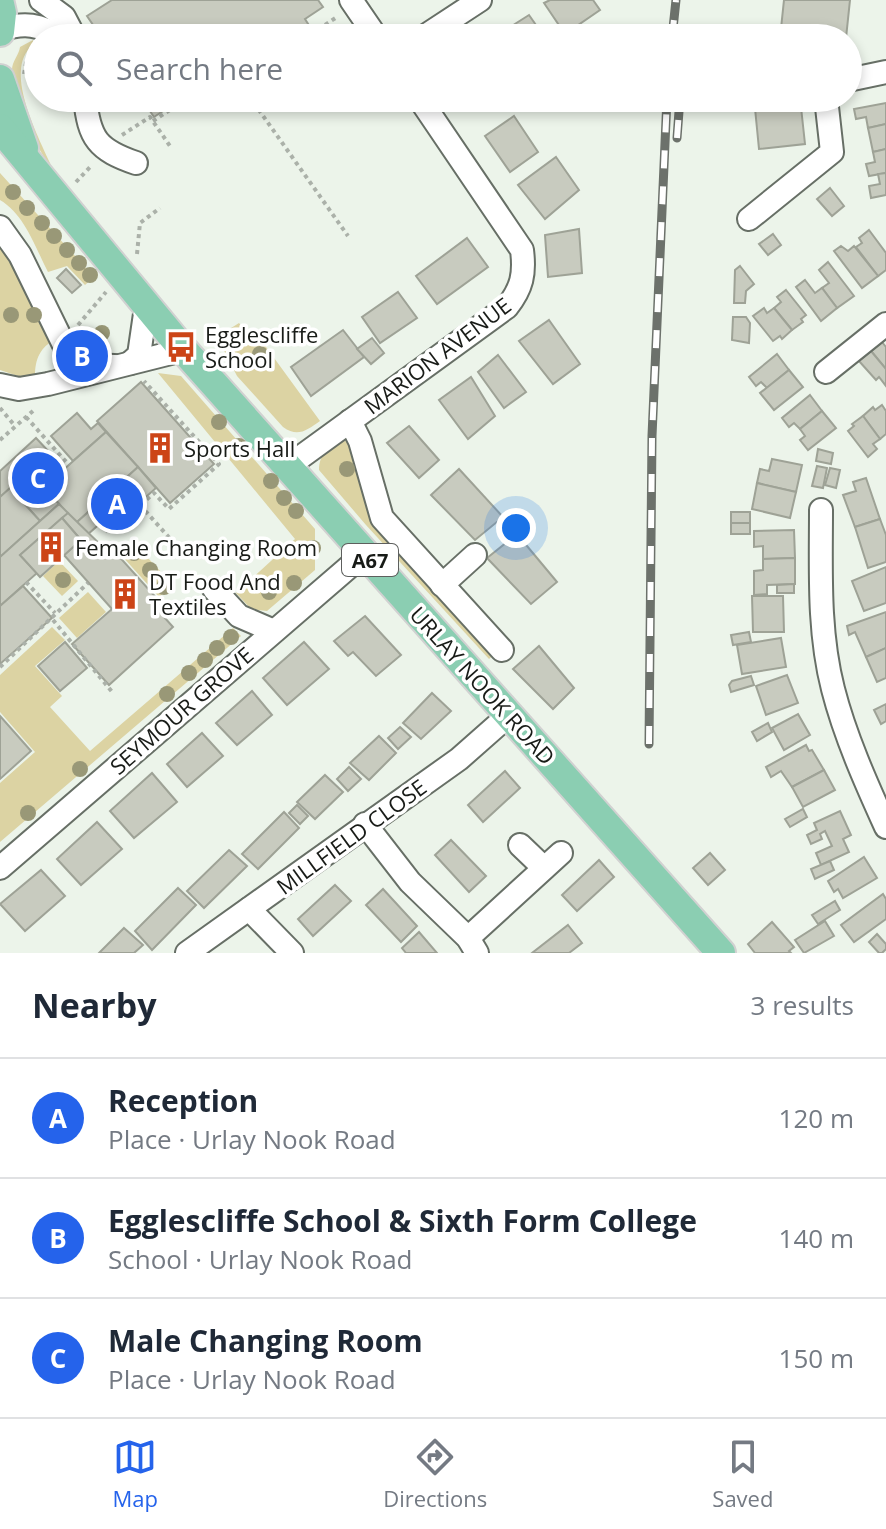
<!DOCTYPE html>
<html lang="en">
<head>
<meta charset="utf-8">
<style>
  body { margin:0; font-family:"Open Sans",sans-serif; background:#f6f6f7; color:#1f2937 }
  .you { position:absolute; left:516px; top:528px; width:28px; height:28px; margin:-20px; border:6px solid #fff; border-radius:50%; background:#1a73e8; box-shadow:0 0 0 12px #1a73e833 }
  .badge { display:grid; place-items:center; width:52px; height:52px; border-radius:50%; background:#2563eb; color:#fff; font-size:26px; font-weight:700 }
  .pin { position:absolute; translate:-50% -50%; border:4px solid #fff; box-shadow:0 2px 8px #0006 }
  .list { margin:0; padding:0; list-style:none }
  h2 { display:flex; justify-content:space-between; align-items:center; height:104px; margin:0; padding:0 32px; font-size:34px }
  h2 small { font-size:26px; font-weight:400; color:#747a83 }
  .list li { display:grid; grid-template-columns:52px 1fr auto; gap:24px; align-items:center; box-sizing:border-box; height:120px; padding:0 32px; border-top:2px solid #e0e1e3 }
  .list b { display:block; font-size:30px; white-space:nowrap }
  .list p { margin:0; font-size:26px; white-space:nowrap; color:#747a83 }
  .list em { font-size:26px; font-style:normal; color:#747a83 }
  .icon { flex:none; width:44px; height:44px; fill:none; stroke:currentColor; stroke-width:2; stroke-linecap:round; stroke-linejoin:round }
  .map { position:relative; flex:none; width:886px; height:953px; overflow:hidden }
  .search { position:absolute; background:#fff; box-shadow:0 4px 12px #0003; left:24px; right:24px; top:24px; height:88px; display:flex; align-items:center; gap:20px; box-sizing:border-box; padding:0 28px; border-radius:44px; color:#747a83; font-size:30px }
  .sheet { height:464px; background:#fff }
  nav { display:flex; justify-content:space-around; align-items:center; box-sizing:border-box; height:112px; border-top:2px solid #e0e1e3; background:#fff; font-size:22px; color:#747a83 }
  nav a { display:grid; justify-items:center; gap:4px }
  nav .on { color:#2563eb }
  .map>svg:first-child { display:block }
</style>
</head>
<body>
<div class="map">
<svg width="886" height="953" viewBox="0 0 886 953">
  <rect width="100%" height="100%" fill="#ecf4ea"/>
  <g fill="#dcd3a3">
    <path d="M 33,40 L 33,45 C 0,71 43,145 56,176 C 36,145 13,107 12,70 C 12,61 19,55 20,47 Z"/>
    <path d="M 0,173 L 94,277 L 85,285 L 67,266 L 48,272 C 35,247 25,215 0,200 Z"/>
    <path d="M 0,241 L 56,339 C 40,347 35,359 35,376 L 18,376 L 0,370 Z"/>
    <path d="M 239,323 L 254,342 L 261,340 L 320,421 C 307,430 298,438 283,427 L 237,376 L 217,337 Z"/>
    <polygon points="158,373 181,376 315,529 315,570 267,611 251,609 236,593 295,539"/>
    <path d="M 342,439 L 352,445 L 374,512 L 496,653 L 489,659 L 366,525 L 319,470 C 319,454 329,447 342,439 Z"/>
    <polygon points="135,544 173,585 159,597 122,556"/>
    <polygon points="59,561 78,581 62,596 43,576"/>
    <polygon points="88,592 106,612 77,638 59,618"/>
    <polygon points="52,627 65,640 35,666 62,696 50,707 90,751 233,628 241,636 0,842 0,783 35,752 0,712 0,675"/>
  </g>
  <g fill="#c8cbbf" stroke="#9ea296" stroke-width="2">
    <polygon points="112,0 318,0 323,7 305,19 312,30 301,38 102,38 87,16"/>
    <polygon points="550,0 593,0 600,10 565,34 544,3"/>
    <polygon points="784,0 850,0 846,38 780,38"/>
    <polygon points="529,15 545,38 493,38"/>
    <polygon points="141,98 183,98 154,117"/>
    <polygon points="754,98 800,98 805,144 759,149"/>
    <polygon points="886,103 886,124 868,128 866,117 856,119 854,109"/>
    <polygon points="514,116 538,152 510,172 485,136"/>
    <polygon points="886,124 886,149 873,152 868,128"/>
    <polygon points="886,149 886,173 869,176 866,164 875,162 873,152"/>
    <polygon points="556,157 579,190 545,219 518,185"/>
    <polygon points="886,173 886,195 871,198 869,186 880,184 878,174"/>
    <polygon points="830,188 844,206 832,216 817,199"/>
    <polygon points="579,229 582,273 548,277 545,235"/>
    <polygon points="869,230 886,253 886,270 878,276 856,247 862,243 859,238"/>
    <polygon points="773,234 781,245 768,255 759,244"/>
    <polygon points="467,238 488,267 437,304 416,276"/>
    <polygon points="841,246 848,251 854,246 878,276 862,288 834,251"/>
    <polygon points="828,262 854,296 837,308 822,288 829,283 819,270"/>
    <polygon points="740,266 754,284 746,291 745,303 734,303 735,270"/>
    <polygon points="66,269 81,285 72,293 57,278"/>
    <polygon points="805,280 815,293 822,288 837,308 821,321 796,287"/>
    <polygon points="786,290 806,315 801,319 803,322 792,330 774,308 781,302 777,297"/>
    <polygon points="398,292 417,318 380,343 362,317"/>
    <polygon points="764,308 767,313 774,308 792,330 782,339 780,336 773,341 753,316"/>
    <polygon points="733,317 746,317 750,323 749,343 732,340"/>
    <polygon points="549,320 580,364 553,384 519,341"/>
    <polygon points="343,330 364,357 311,396 291,367"/>
    <polygon points="372,338 384,353 371,364 357,349"/>
    <polygon points="882,342 886,347 886,369 871,351"/>
    <polygon points="871,351 886,369 886,386 879,377 876,380 859,361"/>
    <polygon points="777,354 789,370 767,388 761,382 756,386 749,377"/>
    <polygon points="498,355 526,392 504,408 478,372"/>
    <polygon points="789,370 803,387 774,410 760,393"/>
    <polygon points="471,377 495,416 468,439 439,400"/>
    <polygon points="141,382 214,464 170,503 97,421"/>
    <polygon points="810,395 822,411 800,429 794,423 789,427 782,418"/>
    <polygon points="882,405 886,411 886,434 880,439 863,416 873,407 875,410"/>
    <polygon points="822,411 836,428 808,450 800,440 805,436 800,429"/>
    <polygon points="77,413 91,429 98,423 106,432 73,461 51,436"/>
    <polygon points="863,416 880,439 873,444 877,449 868,457 848,431 854,426 852,424"/>
    <polygon points="409,426 439,460 419,478 387,443"/>
    <polygon points="106,432 138,467 76,523 44,487"/>
    <polygon points="36,438 50,453 0,497 0,471"/>
    <polygon points="818,449 833,453 831,464 816,461"/>
    <polygon points="50,453 64,469 44,487 59,504 40,521 10,488"/>
    <polygon points="772,459 802,465 796,492 757,483 760,469 769,471"/>
    <polygon points="817,466 827,468 823,488 812,486"/>
    <polygon points="138,467 156,488 111,528 104,520 87,535 76,523"/>
    <polygon points="830,468 840,470 836,488 825,485"/>
    <polygon points="459,469 503,517 475,540 431,495"/>
    <polygon points="866,478 880,519 855,527 843,495 856,491 853,482"/>
    <polygon points="757,483 796,492 790,518 752,509"/>
    <polygon points="10,488 40,521 0,557 0,497"/>
    <polygon points="59,504 68,513 20,555 37,573 0,606 0,557"/>
    <rect x="731" y="512" width="19" height="11"/>
    <polygon points="68,513 112,556 116,553 160,602 155,607 173,627 109,685 72,644 112,609 64,555 81,540 62,518"/>
    <polygon points="62,518 81,540 40,577 20,555"/>
    <polygon points="880,519 886,535 886,562 868,568 855,527"/>
    <rect x="731" y="523" width="19" height="11"/>
    <polygon points="794,530 795,558 763,559 763,546 754,547 754,531"/>
    <polygon points="517,534 557,582 531,604 487,558"/>
    <polygon points="795,558 795,584 767,585 767,594 754,595 754,571 763,570 763,559"/>
    <polygon points="886,567 886,603 864,611 852,581"/>
    <polygon points="794,584 794,593 777,593 777,585"/>
    <polygon points="23,586 52,618 0,664 0,606"/>
    <polygon points="752,596 783,596 784,632 753,632"/>
    <polygon points="886,612 886,648 866,657 855,632 849,635 847,626"/>
    <polygon points="365,616 401,655 376,676 353,652 348,656 334,641"/>
    <polygon points="749,632 751,642 733,645 731,635"/>
    <polygon points="781,638 786,667 742,674 737,645"/>
    <polygon points="65,642 87,668 60,691 38,666"/>
    <polygon points="304,642 329,669 287,705 263,678"/>
    <polygon points="539,646 574,688 553,709 513,669"/>
    <polygon points="886,648 886,678 877,682 866,657"/>
    <polygon points="787,675 798,703 766,715 756,686"/>
    <polygon points="751,676 754,685 731,692 729,685 732,681"/>
    <polygon points="252,691 272,715 237,745 216,723"/>
    <polygon points="432,693 451,711 421,739 403,723"/>
    <polygon points="886,704 886,721 881,724 874,710"/>
    <polygon points="798,714 810,735 784,750 772,728"/>
    <polygon points="0,716 31,751 0,779"/>
    <polygon points="768,723 772,732 757,741 752,732"/>
    <polygon points="400,727 411,737 398,749 388,738"/>
    <polygon points="202,733 223,756 187,787 167,764"/>
    <polygon points="379,736 396,753 369,780 350,763"/>
    <polygon points="806,745 809,751 812,750 824,770 792,787 781,771 771,777 766,767"/>
    <polygon points="349,767 361,779 348,791 337,779"/>
    <polygon points="824,770 835,790 803,807 792,787"/>
    <polygon points="505,771 520,788 483,822 468,805"/>
    <polygon points="152,773 177,802 134,838 110,811"/>
    <polygon points="325,775 343,792 315,819 297,802"/>
    <polygon points="297,805 308,816 300,824 289,813"/>
    <polygon points="803,809 807,817 790,827 785,819"/>
    <polygon points="840,811 851,835 843,839 849,852 821,865 816,853 832,846 825,831 820,834 822,839 811,844 807,835 817,830 814,823"/>
    <polygon points="284,812 299,828 258,869 242,854"/>
    <polygon points="97,822 122,849 81,885 57,859"/>
    <polygon points="451,840 486,876 469,892 435,855"/>
    <polygon points="229,850 247,866 204,908 187,891"/>
    <polygon points="710,853 725,870 708,885 693,868"/>
    <polygon points="864,857 877,878 843,898 838,889 834,892 828,881"/>
    <polygon points="599,860 614,877 577,911 562,895"/>
    <polygon points="830,861 834,870 815,879 811,869"/>
    <polygon points="41,870 65,896 25,931 0,904"/>
    <polygon points="335,885 351,901 313,936 298,919"/>
    <polygon points="178,888 196,905 152,950 135,931"/>
    <polygon points="383,889 417,926 401,942 366,905"/>
    <polygon points="883,894 886,899 886,919 854,942 841,925"/>
    <polygon points="835,901 840,910 818,924 812,915"/>
    <polygon points="825,921 834,936 804,953 795,940"/>
    <polygon points="772,922 794,947 789,951 791,953 755,953 748,944"/>
    <polygon points="568,925 582,943 569,953 532,953"/>
    <polygon points="124,928 143,945 134,953 99,953"/>
    <polygon points="419,932 437,953 406,953 402,948"/>
    <polygon points="877,934 886,944 886,949 882,953 879,953 869,942"/>
  </g>
  <g fill="none" stroke-linecap="round" stroke-linejoin="round">
    <defs>
      <g id="minor">
        <polyline points="41,0 64,17 75,38"/>
        <polyline points="351,0 377,38"/>
        <path d="M 1,30 C 23,22 41,24 60,38"/>
        <polyline points="422,38 480,0"/>
        <polyline points="848,80 886,72"/>
        <path d="M 85,98 C 89,139 98,150 136,163"/>
        <polyline points="749,219 832,152 826,98"/>
        <path d="M 0,227 L 20,255 L 66,349 C 79,363 96,366 115,366"/>
        <polyline points="130,363 139,355 146,307"/>
        <polyline points="826,372 886,324"/>
        <polyline points="0,385 19,389 48,384 183,350"/>
        <polyline points="350,421 360,441 382,518 502,650"/>
        <path d="M 287,467 L 507,307 C 522,288 525,274 522,250 L 419,98"/>
        <path d="M 821,510 C 821,570 818,631 833,689 C 845,736 866,783 886,827"/>
        <polyline points="442,585 475,555"/>
        <polyline points="214,589 239,616 274,631"/>
        <polyline points="365,824 410,882 468,938 477,953"/>
        <polyline points="520,845 544,868"/>
        <polyline points="0,868 364,554"/>
        <polyline points="249,909 292,953"/>
        <polyline points="468,938 561,853"/>
        <polyline points="187,953 459,759 510,714"/>
      </g>
      <g id="major">
        <polyline points="0,4 2,13 0,32"/>
        <polyline points="0,79 24,148"/>
        <polyline points="0,128 181,347 721,953"/>
      </g>
    </defs>
    <use href="#minor" stroke="#676f66" stroke-width="26"/>
    <use href="#major" stroke="#d1d1d1" stroke-width="32"/>
    <g stroke="#abb1a9" stroke-width="4" stroke-dasharray="4 4" stroke-linecap="butt">
      <polyline points="305,38 337,17"/>
      <polyline points="24,74 26,63 35,50"/>
      <polyline points="254,103 348,236"/>
      <polyline points="153,121 185,100 187,102 194,98"/>
      <polyline points="122,135 150,117 170,146"/>
      <polyline points="76,182 92,165"/>
      <polyline points="137,254 140,223 160,208"/>
      <polyline points="78,325 106,292"/>
      <polyline points="0,408 15,426"/>
      <polyline points="26,417 69,465"/>
      <polyline points="0,440 34,410"/>
      <polyline points="140,505 174,543"/>
      <polyline points="100,523 109,533 154,493 169,509 219,464 144,381"/>
      <polyline points="26,582 55,613"/>
      <polyline points="53,620 113,693"/>
      <polyline points="0,667 88,583"/>
    </g>
    <use href="#minor" stroke="#fff" stroke-width="22"/>
    <use href="#major" stroke="#8bceb2" stroke-width="28"/>
    <defs>
      <g id="rail">
        <polyline points="672,38 676,0"/>
        <polyline points="677,138 680,98"/>
        <polyline points="649,744 652,436 667,98"/>
      </g>
    </defs>
    <use href="#rail" stroke="#6c716b" stroke-width="9"/>
    <use href="#rail" stroke="#fff" stroke-width="6" stroke-dasharray="18" stroke-linecap="butt"/>
  </g>
  <g fill="#999877">
    <circle cx="13" cy="192" r="8"/>
    <circle cx="27" cy="208" r="8"/>
    <circle cx="42" cy="223" r="8"/>
    <circle cx="54" cy="236" r="8"/>
    <circle cx="67" cy="250" r="8"/>
    <circle cx="79" cy="263" r="8"/>
    <circle cx="90" cy="275" r="8"/>
    <circle cx="11" cy="315" r="8"/>
    <circle cx="34" cy="315" r="8"/>
    <circle cx="102" cy="333" r="8"/>
    <circle cx="260" cy="354" r="8"/>
    <circle cx="219" cy="422" r="8"/>
    <circle cx="239" cy="446" r="8"/>
    <circle cx="347" cy="469" r="8"/>
    <circle cx="271" cy="481" r="8"/>
    <circle cx="284" cy="498" r="8"/>
    <circle cx="296" cy="511" r="8"/>
    <circle cx="313" cy="548" r="8"/>
    <circle cx="134" cy="553" r="8"/>
    <circle cx="150" cy="570" r="8"/>
    <circle cx="63" cy="580" r="8"/>
    <circle cx="294" cy="583" r="8"/>
    <circle cx="164" cy="587" r="8"/>
    <circle cx="269" cy="592" r="8"/>
    <circle cx="231" cy="637" r="8"/>
    <circle cx="217" cy="648" r="8"/>
    <circle cx="205" cy="660" r="8"/>
    <circle cx="189" cy="673" r="8"/>
    <circle cx="167" cy="694" r="8"/>
    <circle cx="80" cy="769" r="8"/>
    <circle cx="28" cy="813" r="8"/>
  </g>
  <defs>
    <symbol id="bus-bare" viewBox="-9 -9 18 18"><path d="M-5-6H5V4H4V6H2V4H-2V6H-4V4H-5ZM-3.5-4V0h7V-4ZM-3.5 1.2v1.5H-2V1.2ZM2 1.2v1.5H3.5V1.2Z" fill="#cc4417" stroke="#fff" stroke-width="2.5" paint-order="stroke"/></symbol>
    <symbol id="building-bare" viewBox="-9 -9 18 18"><path d="M-4-6H4V6H1V3H-1V6H-4ZM-2.5-4.3h1.7v1.8h-1.7ZM.8-4.3h1.7v1.8H.8ZM-2.5-1h1.7V.8h-1.7ZM.8-1h1.7V.8H.8Z" fill="#cc4417" stroke="#fff" stroke-width="2.5" paint-order="stroke"/></symbol>
  </defs>
  <g fill-rule="evenodd">
    <use href="#bus-bare" x="159" y="325" width="44" height="44"/>
    <use href="#building-bare" x="138" y="426" width="44" height="44"/>
    <use href="#building-bare" x="29" y="525" width="44" height="44"/>
    <use href="#building-bare" x="103" y="572" width="44" height="44"/>
  </g>
  <g text-anchor="middle" dominant-baseline="central" stroke-width="7" stroke-linejoin="round" paint-order="stroke">
    <rect fill="#fff" stroke="#5d5f5d" stroke-width="2" x="342" y="544" width="56" height="32" rx="6"/>
    <g font-size="20" font-weight="bold" fill="#181b17">
      <text x="370" y="560">A67</text>
    </g>
    <g font-size="22" fill="#181b17" stroke="#fff" text-anchor="start">
      <text x="205" y="334">Egglescliffe<tspan x="205" dy="25">School</tspan></text>
      <text x="184" y="448">Sports Hall</text>
      <text x="75" y="547">Female Changing Room</text>
      <text x="149" y="581">DT Food And<tspan x="149" dy="25">Textiles</tspan></text>
    </g>
    <g font-size="22" fill="#181b17" stroke="#fff">
      <text transform="translate(437 355) rotate(-37)">MARION AVENUE</text>
      <text transform="translate(483 685) rotate(48)">URLAY NOOK ROAD</text>
      <text transform="translate(181 710) rotate(-41)">SEYMOUR GROVE</text>
      <text transform="translate(351 836) rotate(-36)">MILLFIELD CLOSE</text>
    </g>
  </g>
</svg>
<div class="you"></div>
<div class="pin badge" style="left:117px;top:504px">A</div>
<div class="pin badge" style="left:82px;top:356px">B</div>
<div class="pin badge" style="left:38px;top:478px">C</div>
<div class="search"><svg class="icon" aria-label="search" viewBox="0 0 24 24"><circle cx="10" cy="10" r="6"/><path d="M15 15l6 6"/></svg>Search here</div>
</div>
<section class="sheet">
<h2>Nearby<small>3 results</small></h2>
<ul class="list">
<li><span class="badge">A</span><div><b>Reception</b><p>Place · Urlay Nook Road</p></div><em>120 m</em></li>
<li><span class="badge">B</span><div><b>Egglescliffe School &amp; Sixth Form College</b><p>School · Urlay Nook Road</p></div><em>140 m</em></li>
<li><span class="badge">C</span><div><b>Male Changing Room</b><p>Place · Urlay Nook Road</p></div><em>150 m</em></li>
</ul>
</section>
<nav>
<a class="on"><svg class="icon" aria-label="map" viewBox="0 0 24 24"><path d="M3 6l6-2 6 2 6-2v14l-6 2-6-2-6 2zM9 4v14M15 6v14"/></svg>Map</a>
<a><svg class="icon" aria-label="directions" viewBox="0 0 24 24"><path d="M12 3l9 9-9 9-9-9zM9 14v-3h6M13 9l2 2-2 2"/></svg>Directions</a>
<a><svg class="icon" aria-label="saved" viewBox="0 0 24 24"><path d="M7 4h10v16l-5-4-5 4z"/></svg>Saved</a>
</nav>
</body>
</html>
